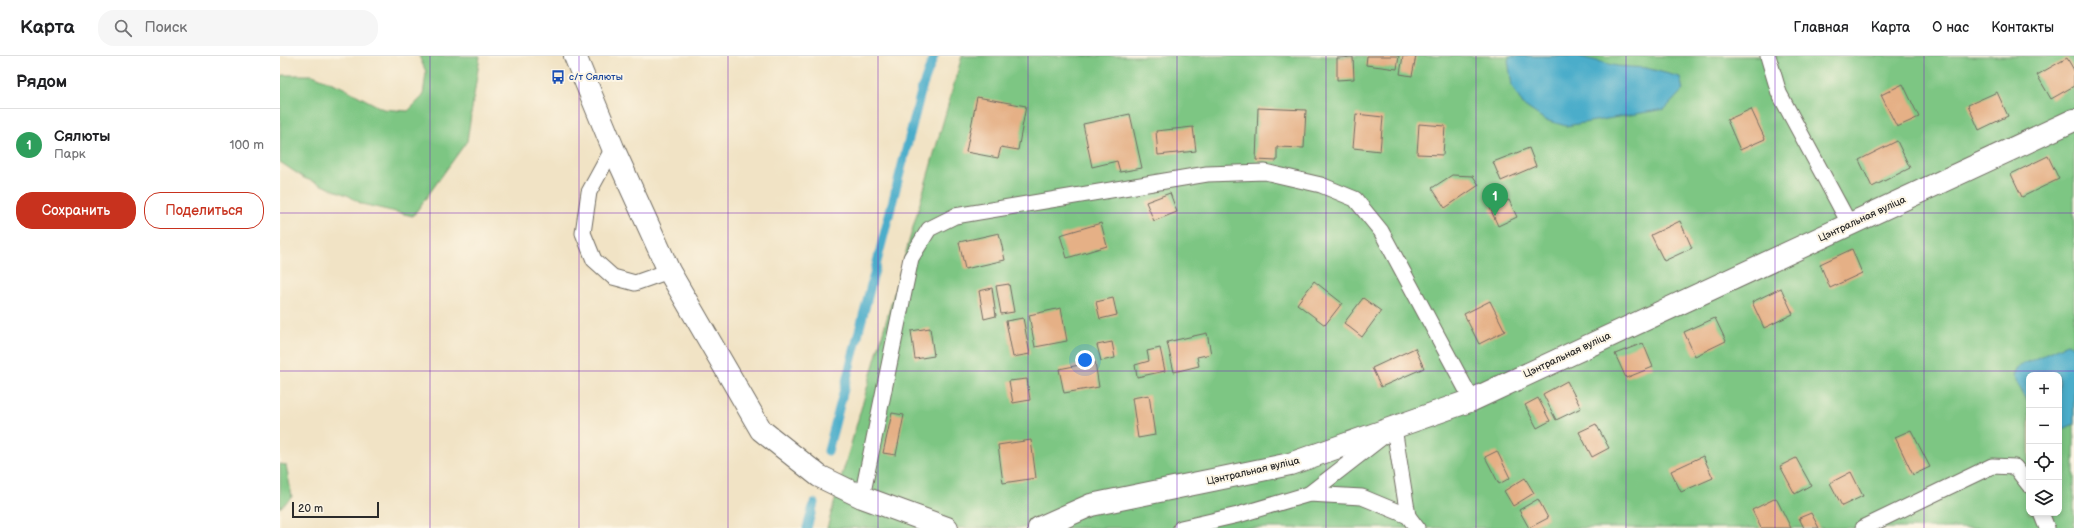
<!DOCTYPE html>
<html lang="ru">
<head>
<meta charset="utf-8">
<style>
  body { margin:0; font-family:"Balsamiq Sans",sans-serif; background:#f6f6f6; color:#202124 }
  .controls { position:absolute; right:12px; bottom:12px; display:grid; overflow:hidden; border-radius:8px; box-shadow:0 2px 6px #0003 }
  .controls button { width:36px; height:36px; display:grid; place-items:center; padding:0; border:0; border-bottom:1px solid #e0e0e0; background:#fff; color:#202124; font:20px sans-serif }
  .scale { position:absolute; left:12px; bottom:10px; width:87px; box-sizing:border-box; padding-left:4px; border:2px solid #2b2b2b; border-top:0; font-size:11px; line-height:14px; white-space:nowrap; color:#2b2b2b; -webkit-text-stroke:3px #fcf5e5; paint-order:stroke }
  .you { position:absolute; left:805px; top:304px; width:14px; height:14px; margin:-10px; border:3px solid #fff; border-radius:50%; background:#1a73e8; box-shadow:0 0 0 6px #1a73e833 }
  .badge { display:grid; place-items:center; width:26px; height:26px; border-radius:50%; background:#c8321e; color:#fff; font-size:13px; font-weight:700 }
  .pin { position:absolute; translate:-50% -33px; filter:drop-shadow(0 1px 2px #0008) }
  .pin::after { content:''; position:absolute; top:21px; width:14px; height:12px; background:inherit; clip-path:polygon(0 0,100% 0,50% 100%) }
  .list { margin:0; padding:0; list-style:none }
  h2 { display:flex; justify-content:space-between; align-items:center; height:52px; margin:0; padding:0 16px; font-size:17px }
  h2 small { font-size:13px; font-weight:400; color:#757577 }
  .list li { display:grid; grid-template-columns:26px 1fr auto; gap:12px; align-items:center; box-sizing:border-box; height:72px; padding:0 16px; border-top:1px solid #e0e0e0 }
  .list b { display:block; font-size:15px; white-space:nowrap }
  .list p { margin:0; font-size:13px; white-space:nowrap; color:#757577 }
  .list em { font-size:13px; font-style:normal; color:#757577 }
  .actions { display:flex; gap:8px; padding:12px 16px }
  .actions a { flex:1; padding:9px 0; border:1px solid #c8321e; border-radius:16px; text-align:center; font-size:14px; color:#c8321e }
  .actions .main { background:#c8321e; color:#fff }
  .icon { flex:none; width:22px; height:22px; fill:none; stroke:currentColor; stroke-width:2; stroke-linecap:round; stroke-linejoin:round }
  .map { position:relative; flex:none; width:1794px; height:472px; overflow:hidden }
  header { display:flex; align-items:center; gap:24px; box-sizing:border-box; height:56px; padding:0 20px; background:#fff; border-bottom:1px solid #e0e0e0 }
  header strong { font-size:19px }
  nav { display:flex; gap:22px; margin-inline-start:auto; font-size:14px }
  .search { width:280px; height:36px; background:#f6f6f6; display:flex; align-items:center; gap:10px; box-sizing:border-box; padding:0 14px; border-radius:16px; color:#757577; font-size:15px }
  main { display:flex }
  aside { flex:1; background:#fff }
  .map>svg:first-child { display:block }
</style>
</head>
<body>
<header>
<strong>Карта</strong>
<div class="search"><svg class="icon" aria-label="search" viewBox="0 0 24 24"><circle cx="10" cy="10" r="6"/><path d="M15 15l6 6"/></svg>Поиск</div>
<nav><a>Главная</a><a>Карта</a><a>О нас</a><a>Контакты</a></nav>
</header>
<main>
<aside>
<h2>Рядом<small></small></h2>
<ul class="list">
<li><span class="badge" style="background:#2e9e5b">1</span><div><b>Сялюты</b><p>Парк</p></div><em>100 m</em></li>
</ul>
<div class="actions"><a class="main">Сохранить</a><a>Поделиться</a></div>
</aside>
<div class="map">
<svg width="1794" height="472" viewBox="0 0 1794 472">
  <rect width="100%" height="100%" fill="#fcf5e5"/>
  <filter id="ink" filterUnits="userSpaceOnUse"><feTurbulence type="fractalNoise" baseFrequency=".025" numOctaves="2"/><feDisplacementMap in="SourceGraphic" scale="8" xChannelSelector="R" yChannelSelector="G"/><feConvolveMatrix kernelMatrix="1 2 1 2 8 2 1 2 1" color-interpolation-filters="sRGB"/></filter>
  <filter id="wash" filterUnits="userSpaceOnUse"><feTurbulence type="fractalNoise" baseFrequency=".012" numOctaves="4" result="noise"/><feDisplacementMap in="SourceGraphic" scale="16" xChannelSelector="R" yChannelSelector="G"/><feGaussianBlur stdDeviation="0.9" result="paint"/><feColorMatrix in="noise" values="0 0 0 0 0 0 0 0 0 0 0 0 0 0 0 0 0 1.4 0 .05"/><feComposite in="paint" operator="in"/></filter>
  <g filter="url(#wash)">
    <rect width="100%" height="100%" fill="#f1e3c5"/>
    <g fill="#7dc683" stroke="#547857" fill-rule="evenodd">
      <polygon points="139,0 200,0 187,85 133,160 82,148 69,140 24,122 0,106 0,20 3,19 33,19 62,31 103,53 128,55 143,40 146,16"/>
      <path d="M 682,0 L 1794,0 L 1794,472 L 547,472 ZM 1749,319 L 1779,319 L 1779,457 L 1749,457 Z"/>
      <polygon points="0,408 6,409 12,441 0,452"/>
    </g>
    <g fill="#4badca" stroke="#3b6c7a">
      <polygon points="1230,0 1297,0 1337,10 1366,12 1400,21 1403,34 1385,53 1286,70 1265,64 1243,49 1232,30 1228,4"/>
      <polygon points="1787,288 1794,291 1794,368 1779,375 1779,319 1749,319 1749,348 1733,320 1737,311"/>
    </g>
    <g fill="none" stroke-linecap="round" stroke-linejoin="round">
      <g stroke="#4badca" stroke-width="9">
        <polyline points="548,395 642,32 654,0"/>
        <polyline points="527,472 534,447"/>
      </g>
    </g>
    <g id="blocks">
      <g fill="#e5b086">
        <polygon points="1087,0 1119,0 1117,13 1086,9"/>
        <polygon points="1123,0 1136,0 1132,20 1120,18"/>
        <polygon points="1073,1 1074,23 1057,24 1057,2"/>
        <polygon points="1787,2 1794,14 1794,30 1771,43 1757,19"/>
        <polygon points="1623,28 1639,61 1617,71 1601,39"/>
        <polygon points="1717,36 1728,60 1699,74 1688,49"/>
        <polygon points="697,41 746,50 738,94 721,91 718,102 686,96"/>
        <polygon points="978,52 1026,54 1024,92 997,91 997,105 976,104"/>
        <polygon points="1471,53 1485,83 1460,94 1447,64"/>
        <polygon points="850,58 862,112 840,116 837,105 812,111 803,68"/>
        <polygon points="1076,58 1103,61 1100,95 1073,92"/>
        <polygon points="1139,68 1165,70 1163,99 1137,98"/>
        <polygon points="913,71 916,95 878,99 876,75"/>
        <polygon points="1617,85 1630,112 1592,131 1579,104"/>
        <polygon points="1249,92 1256,110 1221,125 1213,106"/>
        <polygon points="1768,100 1779,123 1742,141 1731,118"/>
        <polygon points="1172,119 1193,120 1199,129 1165,152 1152,132"/>
        <polygon points="890,137 897,156 874,165 866,146"/>
        <polygon points="1229,144 1237,161 1218,170 1210,152"/>
        <polygon points="1400,165 1412,192 1384,205 1371,179"/>
        <polygon points="821,167 827,190 787,202 780,179"/>
        <polygon points="719,177 725,204 685,213 679,186"/>
        <polygon points="1572,193 1582,217 1550,232 1540,208"/>
        <polygon points="1034,225 1062,247 1045,269 1017,248"/>
        <polygon points="729,228 734,256 721,258 716,230"/>
        <polygon points="712,232 716,260 704,263 699,235"/>
        <polygon points="1501,232 1513,258 1484,272 1472,246"/>
        <polygon points="833,242 837,259 820,263 816,246"/>
        <polygon points="1083,242 1101,255 1082,281 1064,267"/>
        <polygon points="1210,245 1225,275 1199,288 1184,258"/>
        <polygon points="781,252 787,285 755,291 749,259"/>
        <polygon points="743,262 750,298 733,301 726,265"/>
        <polygon points="1435,262 1446,285 1415,300 1404,276"/>
        <polygon points="650,272 654,300 635,303 631,275"/>
        <polygon points="927,277 931,298 917,301 919,310 894,316 887,286"/>
        <polygon points="832,286 835,302 821,305 817,289"/>
        <polygon points="1363,287 1373,311 1346,322 1335,298"/>
        <polygon points="880,292 885,315 857,321 855,309 869,305 867,295"/>
        <polygon points="1135,292 1144,312 1101,331 1092,312"/>
        <polygon points="815,306 819,331 784,337 779,313"/>
        <polygon points="747,323 750,344 733,347 729,325"/>
        <polygon points="1287,325 1301,352 1276,364 1263,338"/>
        <polygon points="869,339 875,379 858,382 852,342"/>
        <polygon points="1258,342 1270,365 1257,372 1245,349"/>
        <polygon points="612,357 624,359 616,399 603,397"/>
        <polygon points="1316,368 1329,392 1312,401 1299,376"/>
        <polygon points="1631,374 1650,411 1633,419 1615,381"/>
        <polygon points="751,384 756,422 723,427 718,389"/>
        <polygon points="1217,395 1230,422 1219,428 1205,401"/>
        <polygon points="1423,400 1433,422 1401,436 1391,415"/>
        <polygon points="1516,402 1531,429 1515,438 1500,410"/>
        <polygon points="1571,416 1583,440 1562,450 1550,427"/>
        <polygon points="1245,422 1254,437 1233,450 1224,435"/>
        <polygon points="1496,442 1511,472 1481,472 1472,454"/>
        <polygon points="1258,443 1268,462 1249,472 1239,454"/>
        <polygon points="1531,457 1539,472 1524,472 1519,462"/>
      </g>
    </g>
  </g>
  <g filter="url(#ink)">
    <use href="#blocks" fill-opacity="0" stroke="#706b61" stroke-width="1"/>
    <g fill="none" stroke-linecap="round" stroke-linejoin="round">
      <defs>
        <g id="service">
          <polyline points="1488,0 1499,37 1570,169"/>
          <polyline points="333,92 309,136 303,177 314,204 333,221 355,227 389,215"/>
          <polyline points="1114,372 1128,460"/>
          <polyline points="1029,438 1105,379"/>
          <polyline points="582,441 631,202 649,173 675,160 927,118 985,116 1041,129 1075,143 1101,175 1192,344"/>
          <polyline points="1761,457 1767,472"/>
          <polyline points="901,472 958,459 1029,438 1082,441 1128,460 1137,472"/>
          <polyline points="1583,472 1712,410 1735,411 1749,429"/>
        </g>
        <polyline id="minor" points="759,472 811,449 1010,408 1192,344 1794,64"/>
        <polyline id="tertiary" points="295,0 333,92 389,215 481,374 539,420 582,441 667,472"/>
      </defs>
      <use href="#service" stroke="#706b61" stroke-width="17"/>
      <use href="#minor" stroke="#706b61" stroke-width="24"/>
      <use href="#tertiary" stroke="#706b61" stroke-width="24"/>
      <use href="#service" stroke="#fff" stroke-width="15"/>
      <use href="#minor" stroke="#fff" stroke-width="22"/>
      <use href="#tertiary" stroke="#fff" stroke-width="22"/>
    </g>
  </g>
  <path fill="none" stroke="#7b2cbf" stroke-width="1" stroke-opacity="0.55" d="M 150,0 L 150,472M 299,0 L 299,472M 448,0 L 448,472M 598,0 L 598,472M 748,0 L 748,472M 897,0 L 897,472M 1046,0 L 1046,472M 1196,0 L 1196,472M 1346,0 L 1346,472M 1495,0 L 1495,472M 1644,0 L 1644,472M 0,157 L 1794,157M 0,315 L 1794,315"/>
  <defs>
    <symbol id="bus-bare" viewBox="-9 -9 18 18"><path d="M-5-6H5V4H4V6H2V4H-2V6H-4V4H-5ZM-3.5-4V0h7V-4ZM-3.5 1.2v1.5H-2V1.2ZM2 1.2v1.5H3.5V1.2Z" fill="#1a4fb4" stroke="#fcf5e5" stroke-width="2.5" paint-order="stroke"/></symbol>
  </defs>
  <g fill-rule="evenodd">
    <use href="#bus-bare" x="268" y="11" width="20" height="20"/>
  </g>
  <g text-anchor="middle" dominant-baseline="central" stroke-width="4" stroke-linejoin="round" paint-order="stroke">
    <g font-size="10" fill="#164399" stroke="#fcf5e5" text-anchor="start">
      <text x="289" y="21">с/т Сялюты</text>
    </g>
    <g font-size="10" fill="#2b2b2b" stroke="#fcf5e5">
      <text transform="translate(1582 163) rotate(-25)">Цэнтральная вуліца</text>
      <text transform="translate(1287 299) rotate(-25)">Цэнтральная вуліца</text>
      <text transform="translate(973 415) rotate(-13)">Цэнтральная вуліца</text>
    </g>
  </g>
</svg>
<div class="controls">
<button>+</button>
<button>−</button>
<button><svg class="icon" aria-label="locate" viewBox="0 0 24 24"><circle cx="12" cy="12" r="6"/><path d="M12 2v4M12 18v4M2 12h4M18 12h4"/></svg></button>
<button><svg class="icon" aria-label="layers" viewBox="0 0 24 24"><path d="M12 4l9 5-9 5-9-5zM3 14l9 5 9-5"/></svg></button>
</div>
<div class="scale">20 m</div>
<div class="you"></div>
<div class="pin badge" style="left:1215px;top:160px;background:#2e9e5b">1</div>
</div>
</main>
</body>
</html>
